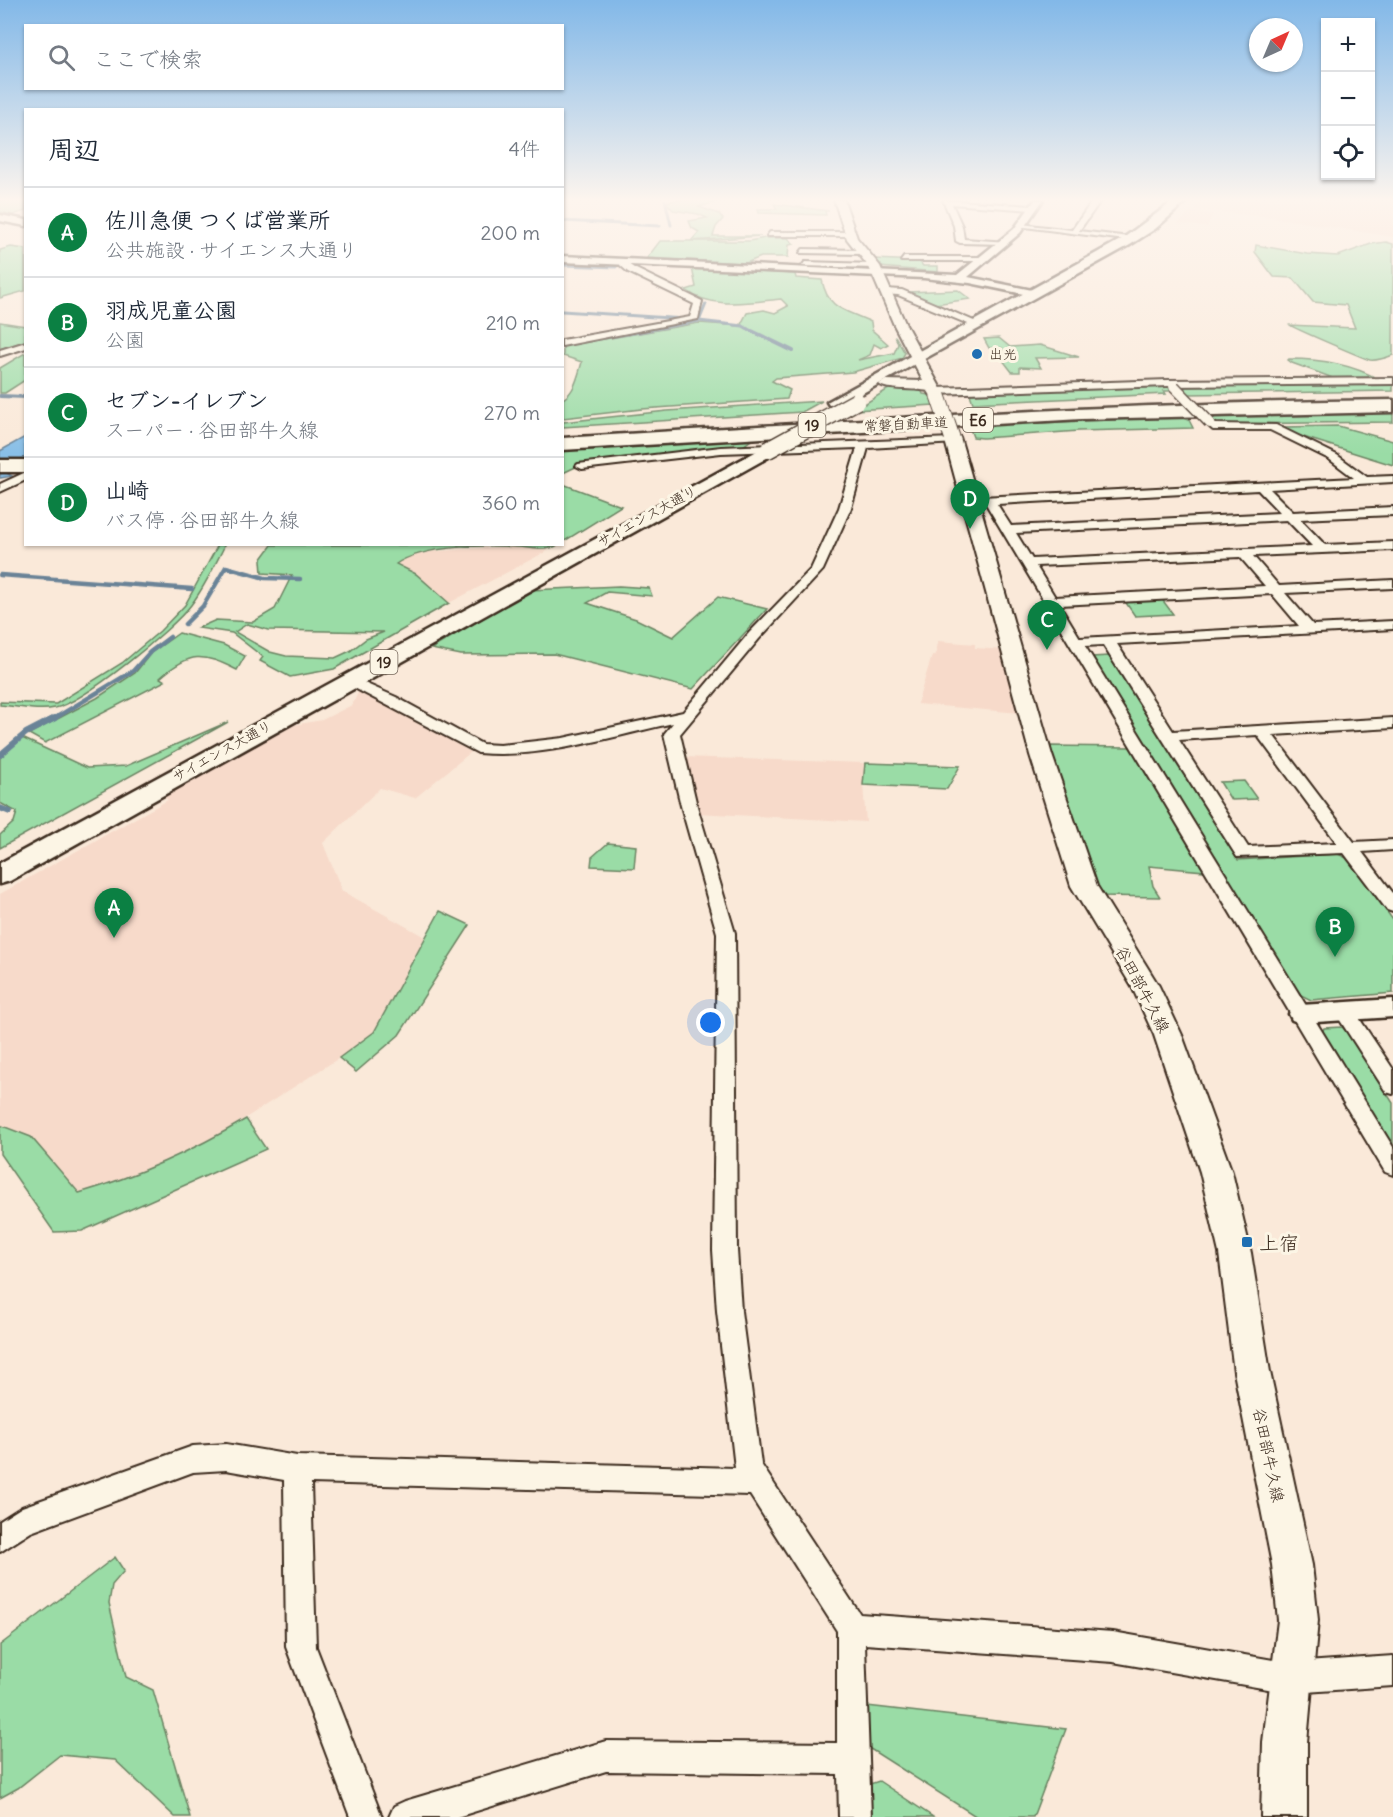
<!DOCTYPE html>
<html lang="ja">
<head>
<meta charset="utf-8">
<style>
  body { margin:0; font-family:Delius,"Klee One",sans-serif; background:#f2f2f3; color:#1f2937 }
  .controls { position:absolute; right:18px; top:18px; display:grid; overflow:hidden; border-radius:0px; box-shadow:0 2px 4px #0004 }
  .controls button { width:54px; height:54px; display:grid; place-items:center; padding:0; border:0; border-bottom:2px solid #e0e1e3; background:#fff; color:#1f2937; font:30px sans-serif }
  .compass { position:absolute; left:1249px; top:18px; width:54px; height:54px; border-radius:50%; background:#fff; box-shadow:0 2px 4px #0004; rotate:44deg }
  .you { position:absolute; left:711px; top:1023px; width:21px; height:21px; margin:-15px; border:4px solid #fff; border-radius:50%; background:#1a73e8; box-shadow:0 0 0 9px #1a73e833 }
  .badge { display:grid; place-items:center; width:39px; height:39px; border-radius:50%; background:#0b8043; color:#fff; font-size:20px; font-weight:700 }
  .pin { position:absolute; translate:-50% -50px; filter:drop-shadow(0 2px 3px #0008) }
  .pin::after { content:''; position:absolute; top:32px; width:21px; height:18px; background:inherit; clip-path:polygon(0 0,100% 0,50% 100%) }
  .list { margin:0; padding:0; list-style:none }
  h2 { display:flex; justify-content:space-between; align-items:center; height:78px; margin:0; padding:0 24px; font-size:26px }
  h2 small { font-size:20px; font-weight:400; color:#747a83 }
  .list li { display:grid; grid-template-columns:39px 1fr auto; gap:18px; align-items:center; box-sizing:border-box; height:90px; padding:0 24px; border-top:2px solid #e0e1e3 }
  .list b { display:block; font-size:22px; white-space:nowrap }
  .list p { margin:0; font-size:20px; white-space:nowrap; color:#747a83 }
  .list em { font-size:20px; font-style:normal; color:#747a83 }
  .icon { flex:none; width:33px; height:33px; fill:none; stroke:currentColor; stroke-width:2; stroke-linecap:round; stroke-linejoin:round }
  .map { position:relative; flex:none; width:1393px; height:1817px; overflow:hidden }
  .search { position:absolute; background:#fff; box-shadow:0 2px 4px #0004; left:24px; top:24px; width:540px; height:66px; display:flex; align-items:center; gap:15px; box-sizing:border-box; padding:0 21px; border-radius:0px; color:#747a83; font-size:22px }
  .panel { position:absolute; background:#fff; box-shadow:0 2px 4px #0004; left:24px; top:108px; width:540px; height:438px; border-radius:0px }
  .map>svg:first-child { display:block }
</style>
</head>
<body>
<div class="map">
<svg width="1393" height="1817" viewBox="0 0 1393 1817">
  <rect width="100%" height="100%" fill="#fae9d9"/>
  <filter id="ink" filterUnits="userSpaceOnUse"><feTurbulence type="fractalNoise" baseFrequency=".0167" numOctaves="2"/><feDisplacementMap in="SourceGraphic" scale="12" xChannelSelector="R" yChannelSelector="G"/><feConvolveMatrix kernelMatrix="1 2 1 2 8 2 1 2 1" color-interpolation-filters="sRGB"/></filter>
  <g filter="url(#ink)">
    <g fill="#f7daca">
      <polygon points="1203,200 1393,200 1393,237 1271,217 1194,210"/>
      <polygon points="1191,211 1213,214 1207,227 1178,224"/>
      <polygon points="516,546 549,550 449,603 416,574 395,564 413,553"/>
      <polygon points="938,641 975,644 975,648 1005,650 1020,713 917,704 932,656 936,654"/>
      <polygon points="359,691 388,704 471,752 415,798 380,788 323,843 342,891 425,937 374,1032 339,1058 216,1137 121,1181 78,1193 31,1137 0,1125 0,894 168,800 163,796 288,726 322,720 352,705"/>
      <polygon points="683,757 865,763 863,785 866,822 697,813"/>
    </g>
    <g fill="#9adca6" stroke="#6a8362" stroke-width="1.5" fill-rule="evenodd">
      <polygon points="0,200 25,200 25,211 13,215 0,212"/>
      <polygon points="676,200 723,200 699,207 719,214 723,219 716,227 713,236 761,236 691,241 699,232 692,228 689,221 707,218 698,214 673,210 666,202"/>
      <polygon points="774,204 829,211 825,211 826,215 759,213 758,209 777,209"/>
      <polygon points="765,238 788,238 794,244 789,245 788,257 761,257 746,263 647,258 660,241 749,241"/>
      <path d="M 1386,242 L 1393,244 L 1393,355 C 1385,358 1378,361 1370,360 C 1363,358 1293,328 1290,325 L 1355,328 L 1346,305 L 1313,302 L 1293,278 L 1274,277 L 1255,252 L 1256,245 L 1307,254 L 1338,256 L 1371,244 Z"/>
      <polygon points="11,247 25,249 25,291 0,298 0,250"/>
      <polygon points="874,259 919,261 923,266 938,266 938,272 879,267"/>
      <path d="M 692,268 L 795,274 L 796,278 L 822,280 C 828,311 847,310 871,322 L 872,330 L 888,344 L 881,348 L 874,344 L 870,355 L 858,360 L 894,353 L 898,344 L 895,336 L 905,353 L 902,358 L 853,372 L 776,378 L 772,381 L 790,390 L 787,399 L 642,409 L 563,418 L 563,399 C 575,392 578,375 582,362 L 563,356 L 563,346 L 699,323 L 740,326 L 747,313 L 764,310 L 775,313 L 788,306 L 781,299 C 751,302 712,310 686,290 L 696,287 Z"/>
      <polygon points="958,290 970,299 935,304 907,292"/>
      <polygon points="0,322 25,326 25,341 0,349"/>
      <polygon points="999,338 1010,347 1040,345 1079,357 1035,358 1041,368 1020,367 1020,372 1012,372 1002,359 1007,359 1002,348 989,348 984,339"/>
      <polygon points="25,353 25,380 5,393 0,393 0,368"/>
      <path d="M 1289,359 C 1319,359 1351,364 1378,379 L 1333,378 L 1292,363 L 1288,360 Z"/>
      <polygon points="1393,383 1393,391 1187,394 1178,385"/>
      <polygon points="1167,385 1171,391 1164,391 1166,394 973,403 970,394"/>
      <polygon points="901,386 921,389 923,394 931,395 934,405 855,410 890,388"/>
      <polygon points="822,401 802,412 563,427 563,422 667,411"/>
      <polygon points="1393,412 1393,422 1216,424 1208,415"/>
      <polygon points="1181,417 1189,420 1193,428 1079,431 983,438 973,437 969,426"/>
      <polygon points="1338,426 1393,441 1393,465 1281,430 1282,427"/>
      <polygon points="753,439 741,447 584,463 563,473 563,451"/>
      <polygon points="562,484 563,484 621,506 563,542"/>
      <path d="M 218,545 L 224,545 L 223,549 C 214,567 204,588 191,605 C 173,629 83,703 55,708 C 38,712 17,706 0,705 L 0,702 L 56,704 L 122,663 L 160,631 L 185,605 Z"/>
      <path d="M 272,545 L 558,545 C 545,552 533,548 518,547 C 486,544 421,546 396,564 L 416,574 L 449,603 L 334,669 L 290,677 L 260,661 L 263,657 L 232,633 L 198,628 L 216,620 L 253,622 L 275,609 L 292,575 L 262,573 L 261,560 ZM 247,624 L 268,630 L 384,632 L 366,639 L 350,651 L 335,658 L 286,656 L 270,652 L 235,632 Z"/>
      <polygon points="619,586 649,588 652,596 607,592 587,603 636,619 673,637 718,597 767,609 693,689 554,654 461,655 431,649 530,590"/>
      <polygon points="1161,598 1173,614 1135,616 1124,600"/>
      <path d="M 179,633 L 224,645 L 245,656 L 237,670 C 203,653 190,651 160,678 L 165,681 L 45,743 L 29,734 L 97,698 L 135,673 L 151,653 Z"/>
      <polygon points="1109,656 1238,860 1338,854 1349,859 1393,920 1393,993 1311,1000 1299,994 1092,657"/>
      <polygon points="228,722 0,848 0,835 14,822 17,812 0,803 0,758 22,738 87,768 126,766"/>
      <polygon points="1048,746 1131,747 1205,871 1149,866 1153,886 1160,897 1101,896 1091,879"/>
      <polygon points="865,763 960,766 947,789 863,785"/>
      <polygon points="1244,781 1257,799 1231,800 1220,782"/>
      <polygon points="608,843 636,846 634,868 591,866 592,857"/>
      <polygon points="440,911 470,925 399,1035 356,1072 339,1058 374,1032"/>
      <polygon points="1342,1027 1348,1033 1393,1103 1393,1148 1322,1033 1324,1028"/>
      <path d="M 246,1119 L 266,1149 L 82,1231 L 54,1232 L 0,1154 L 0,1125 L 31,1137 L 79,1193 C 137,1176 194,1150 246,1119 Z"/>
      <polygon points="115,1557 124,1571 112,1585 109,1603 126,1677 153,1690 190,1817 175,1817 115,1760 60,1755 18,1788 0,1798 0,1645"/>
      <polygon points="867,1706 1066,1729 1033,1817 977,1817 864,1745"/>
      <polygon points="879,1781 933,1817 868,1817 867,1785"/>
    </g>
    <polygon fill="#89bfe7" stroke="#6a8397" stroke-width="1.5" points="25,437 25,463 8,474 12,476 0,478 0,451"/>
    <g fill="none" stroke-linecap="round" stroke-linejoin="round">
      <g stroke="#6a8397" stroke-width="3">
        <polyline points="665,200 671,225"/>
        <polyline points="562,221 660,226"/>
        <polyline points="562,265 616,267"/>
        <polyline points="706,304 699,321 743,326 755,333"/>
        <polyline points="562,311 685,319"/>
        <polyline points="633,333 699,321"/>
      </g>
      <g stroke="#6a8397" stroke-width="4">
        <polyline points="752,331 793,351"/>
        <polyline points="579,342 641,331"/>
        <polyline points="0,396 26,397"/>
      </g>
      <g stroke="#6a8397" stroke-width="4.5">
        <polyline points="0,575 192,589"/>
        <polyline points="185,624 203,606 226,567 265,578 300,579"/>
        <polyline points="52,720 133,671 150,652 170,637"/>
      </g>
      <g stroke="#6a8397" stroke-width="6">
        <polyline points="0,755 26,733 55,718"/>
        <polyline points="0,808 10,812"/>
      </g>
      <defs>
        <g id="minor">
          <polygon points="943,200 1032,206 1036,208 1032,210 952,204 962,226 964,239 1008,242 1004,244 960,243 956,241 954,226"/>
          <polygon points="1093,200 1101,200 1079,231 1130,237 1133,241 1017,226 1021,224 1072,230"/>
          <polygon points="770,232 850,232 854,234 850,236 767,236"/>
          <polygon points="803,249 863,250 867,252 863,254 800,253"/>
          <polygon points="904,257 982,257 986,259 982,261 901,261"/>
          <polygon points="622,259 628,259 628,264 634,268 702,301 698,319 562,346 562,340 690,317 694,304 628,272 620,265"/>
          <polygon points="805,262 874,264 878,266 874,268 802,266"/>
          <polygon points="885,289 902,290 981,324 973,326 898,295 882,294"/>
          <polygon points="26,342 26,348 0,356 0,350"/>
          <polygon points="1393,378 1393,384 1168,386 936,394 931,391 936,388 1168,380"/>
          <path d="M 1210,420 L 1216,424 L 1276,425 L 1337,455 L 1367,477 L 1393,476 L 1393,482 L 1270,489 L 1293,512 L 1393,507 L 1393,515 L 1300,519 L 1325,545 L 1393,542 L 1393,550 L 1253,556 L 1279,586 L 1393,580 L 1393,588 L 1285,593 L 1313,625 L 1393,621 L 1393,629 L 1117,644 L 1173,731 L 1393,718 L 1393,728 L 1273,735 L 1354,842 L 1393,840 L 1393,850 L 1362,852 L 1393,893 L 1393,912 L 1387,910 L 1344,853 L 1237,857 L 1103,645 L 1085,646 L 1393,1147 L 1393,1175 L 1385,1172 L 986,504 L 975,501 L 981,497 L 1354,478 L 1329,459 L 1270,430 L 1213,430 L 1205,423 ZM 1258,490 L 1280,513 L 1011,526 L 997,504 ZM 1287,520 L 1312,546 L 1032,559 L 1016,533 ZM 1240,557 L 1265,586 L 1055,597 L 1036,566 ZM 1272,594 L 1299,626 L 1080,638 L 1060,605 ZM 1257,735 L 1337,843 L 1248,847 L 1179,740 Z"/>
          <path d="M 953,438 L 958,441 L 957,443 L 868,448 L 851,508 L 823,570 L 759,639 L 680,734 L 697,806 L 735,933 L 737,1250 L 741,1311 L 761,1464 L 860,1614 L 1113,1632 L 1291,1663 L 1393,1656 L 1393,1686 L 1291,1693 L 1113,1662 L 865,1644 L 871,1817 L 839,1817 L 838,1774 L 606,1771 L 457,1817 L 389,1817 L 394,1806 L 405,1801 L 606,1741 L 837,1743 L 837,1631 L 750,1495 L 311,1483 L 316,1647 L 382,1817 L 350,1817 L 286,1647 L 284,1480 L 226,1470 L 193,1472 L 31,1532 L 0,1552 L 0,1521 L 22,1507 L 193,1446 L 226,1444 L 297,1456 L 735,1468 L 717,1311 L 713,1250 L 717,933 L 681,806 L 664,734 L 673,723 C 610,737 543,759 478,753 L 341,681 L 348,677 L 353,678 L 396,697 L 482,744 L 500,745 L 563,738 L 683,712 L 749,633 L 811,569 L 839,508 L 857,448 L 721,453 L 582,469 L 576,466 L 578,464 L 721,447 Z"/>
          <polygon points="26,472 26,480 0,492 0,484"/>
          <polygon points="1344,1004 1351,1006 1393,1069 1393,1094 1386,1092 1334,1011 1337,1006"/>
        </g>
        <g id="tertiary">
          <polygon points="1035,200 1043,200 1020,233 968,277 1037,291 1038,293 1033,296 970,283 924,278 562,262 562,256 957,275 1014,229"/>
          <polygon points="0,215 26,220 26,226 0,221"/>
          <polygon points="1393,999 1393,1017 1301,1023 1292,1020 1289,1014 1292,1008 1301,1005"/>
        </g>
        <g id="secondary">
          <path d="M 834,200 L 844,200 L 857,238 L 880,266 L 906,325 L 945,396 L 943,399 L 933,399 L 928,391 C 916,388 886,391 879,384 L 886,380 L 923,381 L 894,325 L 869,267 L 847,239 Z"/>
          <polygon points="952,432 960,437 1052,755 1097,886 1159,986 1182,1035 1232,1172 1251,1253 1270,1372 1312,1565 1318,1620 1307,1742 1307,1817 1261,1817 1263,1742 1278,1620 1272,1565 1234,1372 1219,1253 1200,1172 1154,1035 1132,987 1071,886 1030,755 944,437"/>
        </g>
        <g id="primary">
          <polygon points="1175,200 1188,200 1155,229 1130,245 841,405 829,405 827,402 1122,239"/>
          <polygon points="768,445 777,450 774,454 10,881 0,884 0,863"/>
        </g>
        <g id="motorway">
          <path d="M 1393,400 L 1393,412 L 1081,419 L 562,450 L 562,438 C 839,421 1116,403 1393,400 Z"/>
          <rect x="0" y="460" width="26" height="12"/>
        </g>
      </defs>
      <use href="#minor" stroke="#3b2a1e" stroke-width="4"/>
      <use href="#tertiary" stroke="#3b2a1e" stroke-width="5"/>
      <use href="#secondary" stroke="#3b2a1e" stroke-width="4"/>
      <use href="#primary" stroke="#3b2a1e" stroke-width="5"/>
      <use href="#motorway" stroke="#3b2a1e" stroke-width="5"/>
      <use href="#minor" fill="#fcf5e5" fill-rule="evenodd"/>
      <use href="#tertiary" fill="#fcf5e5" fill-rule="evenodd"/>
      <use href="#secondary" fill="#fcf5e5" fill-rule="evenodd"/>
      <use href="#primary" fill="#fcf5e5" fill-rule="evenodd"/>
      <use href="#motorway" fill="#fcf5e5" fill-rule="evenodd"/>
      <defs>
        <polyline id="minor-bridge" points="1174,386 1210,423"/>
        <polyline id="secondary-bridge" points="938,396 952,437"/>
        <polyline id="primary-bridge" points="768,450 857,401"/>
      </defs>
      <use href="#minor-bridge" stroke="#3b2a1e" stroke-width="13" stroke-linecap="butt"/>
      <use href="#secondary-bridge" stroke="#3b2a1e" stroke-width="17" stroke-linecap="butt"/>
      <use href="#primary-bridge" stroke="#3b2a1e" stroke-width="19" stroke-linecap="butt"/>
      <use href="#minor-bridge" stroke="#fcf5e5" stroke-width="10"/>
      <use href="#secondary-bridge" stroke="#fcf5e5" stroke-width="15"/>
      <use href="#primary-bridge" stroke="#fcf5e5" stroke-width="16"/>
    </g>
  </g>
  <linearGradient id="sky" x2="0" y2="1"><stop stop-color="#82b8e8"/><stop offset="0.44" stop-color="#fdf5ee"/><stop offset="1" stop-color="#fdf5ee" stop-opacity="0"/></linearGradient>
  <rect width="1393" height="454" fill="url(#sky)"/>
  <g fill="#1f6fb2" stroke="#fcf5e5" stroke-width="2">
    <circle cx="977" cy="354" r="6"/>
    <rect x="1241" y="1236" width="12" height="12" rx="3"/>
  </g>
  <g text-anchor="middle" dominant-baseline="central" stroke-width="6" stroke-linejoin="round" paint-order="stroke">
    <g font-size="14" fill="#3b2a1e" stroke="#fcf5e5" text-anchor="start">
      <text x="989" y="354">出光</text>
    </g>
    <g font-size="14" fill="#3b2a1e" stroke="#fcf5e5">
      <text transform="translate(906 424) rotate(-3)">常磐自動車道</text>
      <text transform="translate(647 516) rotate(-29)">サイエンス大通り</text>
      <text transform="translate(222 751) rotate(-29)">サイエンス大通り</text>
    </g>
    <g fill="#fcf5e5" stroke="#75675a" stroke-width="1.5">
      <rect x="963" y="408" width="30" height="24" rx="4.5"/>
      <rect x="798.5" y="413" width="27" height="24" rx="4.5"/>
      <rect x="370.5" y="650" width="27" height="24" rx="4.5"/>
    </g>
    <g font-size="15" font-weight="bold" fill="#3b2a1e">
      <text x="978" y="420">E6</text>
      <text x="812" y="425">19</text>
      <text x="384" y="662">19</text>
    </g>
    <g font-size="16" fill="#3b2a1e" stroke="#fcf5e5">
      <text transform="translate(1143 989) rotate(62)">谷田部牛久線</text>
      <text transform="translate(1269 1455) rotate(78)">谷田部牛久線</text>
    </g>
    <g font-size="20" fill="#3b2a1e" stroke="#fcf5e5" text-anchor="start">
      <text x="1259" y="1242">上宿</text>
    </g>
  </g>
</svg>
<div class="controls">
<button>+</button>
<button>−</button>
<button><svg class="icon" aria-label="locate" viewBox="0 0 24 24"><circle cx="12" cy="12" r="6"/><path d="M12 2v4M12 18v4M2 12h4M18 12h4"/></svg></button>
</div>
<svg class="compass" viewBox="-18 -18 36 36"><path d="M0-13l5 13h-10z" fill="#e53935"/><path d="M0 13l5-13h-10z" fill="#747a83"/></svg>
<div class="you"></div>
<div class="pin badge" style="left:114px;top:938px">A</div>
<div class="pin badge" style="left:1335px;top:957px">B</div>
<div class="pin badge" style="left:1047px;top:650px">C</div>
<div class="pin badge" style="left:970px;top:529px">D</div>
<div class="search"><svg class="icon" aria-label="search" viewBox="0 0 24 24"><circle cx="10" cy="10" r="6"/><path d="M15 15l6 6"/></svg>ここで検索</div>
<section class="panel">
<h2>周辺<small>4件</small></h2>
<ul class="list">
<li><span class="badge">A</span><div><b>佐川急便 つくば営業所</b><p>公共施設 · サイエンス大通り</p></div><em>200 m</em></li>
<li><span class="badge">B</span><div><b>羽成児童公園</b><p>公園</p></div><em>210 m</em></li>
<li><span class="badge">C</span><div><b>セブン-イレブン</b><p>スーパー · 谷田部牛久線</p></div><em>270 m</em></li>
<li><span class="badge">D</span><div><b>山崎</b><p>バス停 · 谷田部牛久線</p></div><em>360 m</em></li>
</ul>
</section>
</div>
</body>
</html>
